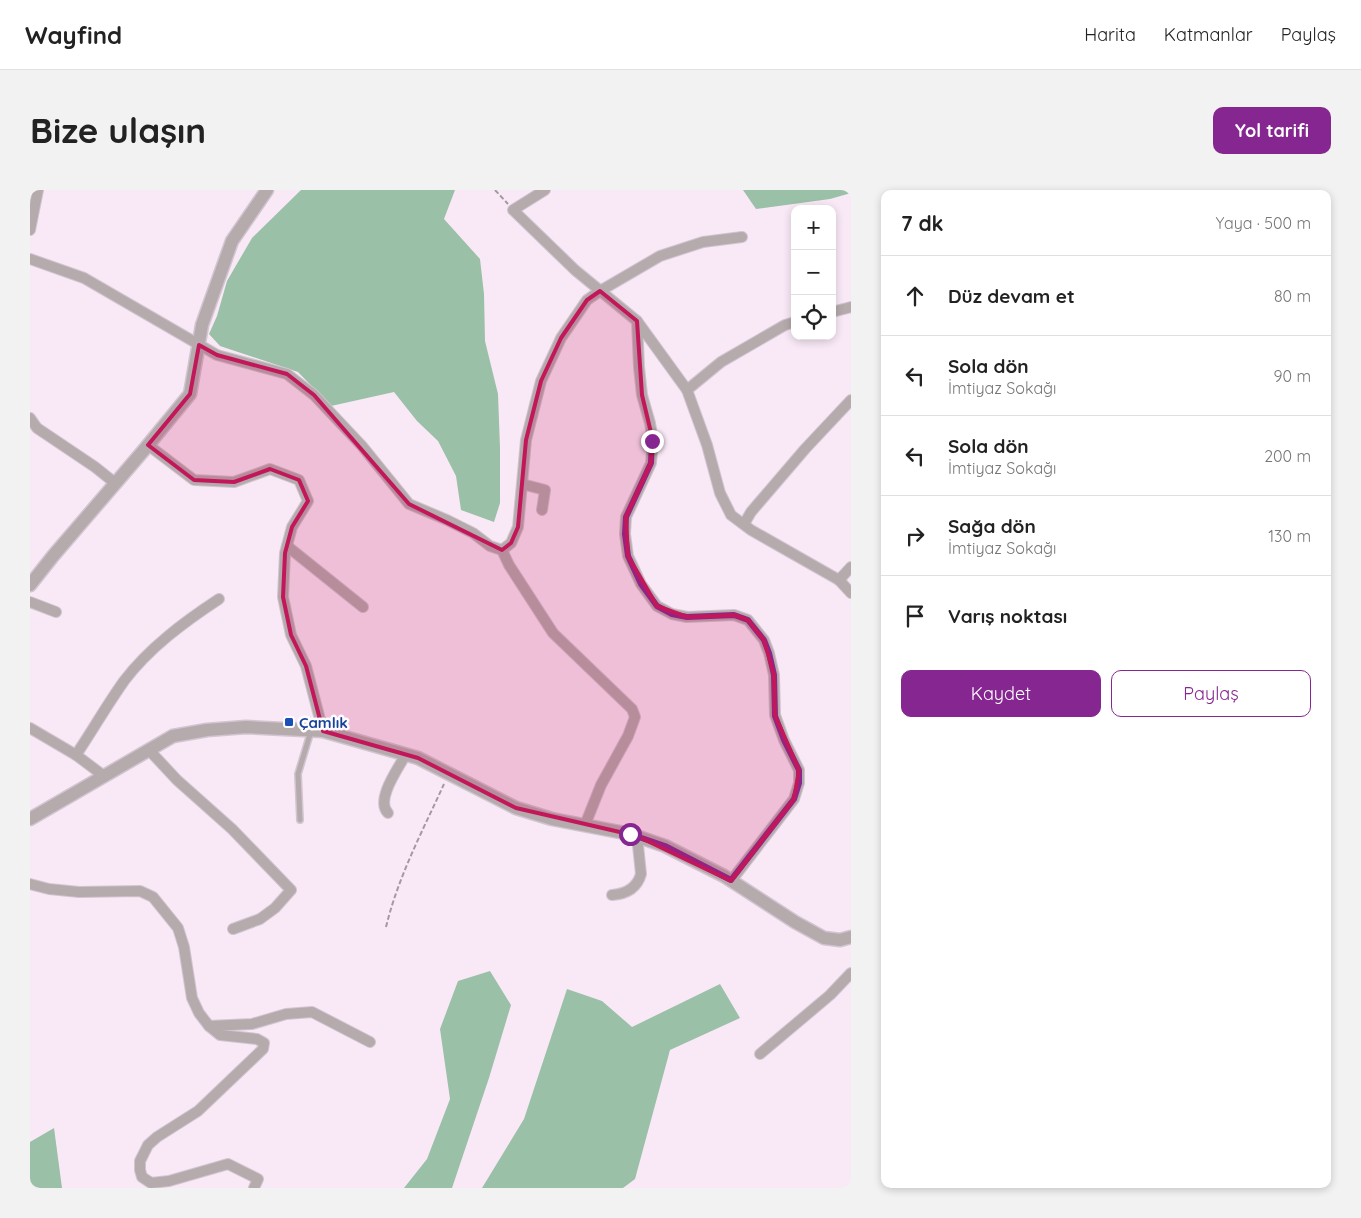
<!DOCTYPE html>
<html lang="tr">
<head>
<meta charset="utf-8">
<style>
  body { margin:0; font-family:Quicksand,sans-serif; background:#f2f2f2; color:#222 }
  .controls { position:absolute; right:15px; top:15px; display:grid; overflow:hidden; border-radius:10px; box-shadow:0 2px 8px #0003 }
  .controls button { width:45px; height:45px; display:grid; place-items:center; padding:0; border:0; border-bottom:1px solid #e0e0e0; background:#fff; color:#222; font:25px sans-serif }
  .stop { position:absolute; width:15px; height:15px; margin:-11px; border:4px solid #862690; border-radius:50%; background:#fff }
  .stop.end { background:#862690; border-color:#fff; box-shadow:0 1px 5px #0008 }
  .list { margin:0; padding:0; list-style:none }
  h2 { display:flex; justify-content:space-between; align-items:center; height:65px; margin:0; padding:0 20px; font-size:21px }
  h2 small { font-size:16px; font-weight:400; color:#767676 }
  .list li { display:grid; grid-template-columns:32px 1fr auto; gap:15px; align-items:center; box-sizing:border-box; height:80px; padding:0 20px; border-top:1px solid #e0e0e0 }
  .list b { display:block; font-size:19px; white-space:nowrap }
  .list p { margin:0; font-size:16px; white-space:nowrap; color:#767676 }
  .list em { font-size:16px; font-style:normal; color:#767676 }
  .actions { display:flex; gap:10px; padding:15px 20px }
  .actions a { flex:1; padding:11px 0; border:1px solid #862690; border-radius:10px; text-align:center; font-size:18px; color:#862690 }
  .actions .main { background:#862690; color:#fff }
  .icon { flex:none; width:28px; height:28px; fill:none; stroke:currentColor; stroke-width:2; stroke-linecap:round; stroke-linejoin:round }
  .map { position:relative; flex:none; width:821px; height:998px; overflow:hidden; border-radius:10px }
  header { display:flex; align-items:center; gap:30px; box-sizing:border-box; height:70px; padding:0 25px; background:#fff; border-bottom:1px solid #e0e0e0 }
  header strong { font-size:24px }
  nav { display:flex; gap:28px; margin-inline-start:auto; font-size:18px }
  .intro { display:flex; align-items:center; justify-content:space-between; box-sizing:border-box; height:120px; padding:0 30px }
  h1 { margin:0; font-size:35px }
  .button { padding:12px 22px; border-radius:10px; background:#862690; color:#fff; font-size:18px; font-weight:700 }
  main { display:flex; gap:30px; padding:0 30px }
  aside { flex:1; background:#fff; border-radius:10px; box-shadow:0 2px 8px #0003 }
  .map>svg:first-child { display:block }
</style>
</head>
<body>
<header>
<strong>Wayfind</strong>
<nav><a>Harita</a><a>Katmanlar</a><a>Paylaş</a></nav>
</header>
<div class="intro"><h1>Bize ulaşın</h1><a class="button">Yol tarifi</a></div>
<main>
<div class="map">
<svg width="821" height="998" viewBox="0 0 821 998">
  <rect width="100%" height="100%" fill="#f9e9f7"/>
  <g fill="#9ac0a8">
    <polygon points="271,0 425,0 414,29 450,69 454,104 455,151 468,204 470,258 470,313 464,332 431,320 426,286 408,251 387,231 364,202 301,216 268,182 190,156 179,144 187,126 197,91 222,48"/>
    <polygon points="713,0 821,0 821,3 800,9 726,19"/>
    <polygon points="460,781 481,815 459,888 422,998 374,998 397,969 420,909 410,839 428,791"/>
    <polygon points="690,794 710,828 640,860 605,989 593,998 452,998 494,929 537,799 572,811 602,837"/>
    <polygon points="24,938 32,998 0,998 0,952"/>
  </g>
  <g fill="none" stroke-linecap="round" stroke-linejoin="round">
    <defs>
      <polyline id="service" points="270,630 268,584 281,541"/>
      <g id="minor">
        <polyline points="515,0 483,20 545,80 607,131 657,200 677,255 690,303 701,325 721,340 809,390 821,403"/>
        <polyline points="0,40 8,0"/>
        <polyline points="0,69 54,88 187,165 257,184 284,205 332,256 379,314 417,330 443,343 460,356 472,360 479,375 523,443 602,519 605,527 598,546 571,595 555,635"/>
        <polyline points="802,122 821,117"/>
        <polyline points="607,131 609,177 612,205 620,233 623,251 621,273 596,327 595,344 598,366 611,394 627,416 642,424 657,427 704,425 718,430 734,450 739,463 744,485 745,525 754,550 769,580 769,593 764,609 701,691"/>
        <polyline points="657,200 691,172 755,135 765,132"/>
        <polyline points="0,228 7,238 65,277 85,293"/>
        <polyline points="118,255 164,290 204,292 240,279 269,290 278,311 262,337 255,363 253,407 261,445 276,476 293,541"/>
        <polyline points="492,294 515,300 512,320"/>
        <polyline points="714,334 721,322 775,259 821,210"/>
        <polyline points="257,356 333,417"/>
        <polyline points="472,360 481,353 488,337 496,250 511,191 531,148 557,110 570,101 630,66 673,52 712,47"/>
        <polyline points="809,390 821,377"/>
        <polyline points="0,412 26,422"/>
        <polyline points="0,538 46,565 74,586"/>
        <polyline points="119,560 147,590 202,639 261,700 245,718 230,729 203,739"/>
        <path d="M 46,565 C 62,541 77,515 94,491 C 119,458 154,432 189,409"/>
        <path d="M 358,623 C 345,610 368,579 376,564"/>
        <polyline points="0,694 19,699 49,702 110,701 123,707 148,738 154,757 162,808 169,823 179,836 222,834 256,824 282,822 340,852"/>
        <path d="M 582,705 C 596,704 607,698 611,684 L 607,646"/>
        <polyline points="179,836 190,845 227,849 234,853 233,859 168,921 127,947 118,955 110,971 110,980 112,987 121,993 139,991 198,974 228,989 224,998"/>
        <polyline points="730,864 800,805 821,783"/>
      </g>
      <g id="tertiary">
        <polyline points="0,395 23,366 114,260 160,204 172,135 202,51 237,0"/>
        <polyline points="0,629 143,546 177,540 216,537 293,541 388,568 486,618 522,629 600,644 635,656 694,686 765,732 794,748 810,750 821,747"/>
      </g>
    </defs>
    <use href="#service" stroke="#d2c4d0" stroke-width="8"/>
    <use href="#minor" stroke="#d2c4d0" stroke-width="12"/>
    <use href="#tertiary" stroke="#d2c4d0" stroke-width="15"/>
    <g stroke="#a499a3" stroke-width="2" stroke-dasharray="5 2.5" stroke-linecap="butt">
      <polyline points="465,0 478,14"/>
      <path d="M 356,737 C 368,687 393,640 414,594"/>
    </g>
    <use href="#service" stroke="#b5abac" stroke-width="5"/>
    <use href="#minor" stroke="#b5abac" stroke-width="10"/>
    <use href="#tertiary" stroke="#b5abac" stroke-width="12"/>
  </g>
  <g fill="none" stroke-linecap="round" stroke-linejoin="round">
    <polyline stroke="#862690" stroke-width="6" points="600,644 635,656 701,690 764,609 769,593 769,580 754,550 745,526 744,485 739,463 734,450 718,430 704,425 657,427 642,424 627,416 611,394 598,366 595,344 596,327 621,273 622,251"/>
  </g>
  <path fill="#c2185b" fill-opacity="0.2" stroke="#c2185b" stroke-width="4" stroke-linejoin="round" d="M 570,101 L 607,131 L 612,205 L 623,251 L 621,273 L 596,327 L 598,366 L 627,416 L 657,427 L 704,425 L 718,430 L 734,450 L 744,485 L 745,525 L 769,580 L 764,609 L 701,691 L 607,646 L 486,618 L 388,568 L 293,541 L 276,476 L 261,445 L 253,407 L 255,363 L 262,337 L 278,311 L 269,290 L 240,279 L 204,292 L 164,290 L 118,255 L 160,204 L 169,155 L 187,165 L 257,184 L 284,205 L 379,314 L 472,360 L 481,353 L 488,337 L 496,250 L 511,191 L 531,148 L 557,110 Z"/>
  <rect fill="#1a4fb4" stroke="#fefbfe" stroke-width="2" x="254" y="527" width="10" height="10" rx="2.5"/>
  <g text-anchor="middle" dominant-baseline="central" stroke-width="5" stroke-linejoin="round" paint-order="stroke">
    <g font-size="15" font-weight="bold" fill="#164399" stroke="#fefbfe" text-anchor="start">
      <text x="269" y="532">Çamlık</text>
    </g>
  </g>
</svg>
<div class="controls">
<button>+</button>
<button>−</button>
<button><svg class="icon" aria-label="locate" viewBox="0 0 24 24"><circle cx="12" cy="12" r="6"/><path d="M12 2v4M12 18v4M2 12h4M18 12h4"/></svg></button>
</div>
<div class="stop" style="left:600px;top:644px"></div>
<div class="stop end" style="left:622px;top:251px"></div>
</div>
<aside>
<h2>7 dk<small>Yaya · 500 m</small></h2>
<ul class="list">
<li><svg class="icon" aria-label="ahead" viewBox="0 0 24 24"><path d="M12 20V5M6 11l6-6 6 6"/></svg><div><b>Düz devam et</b></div><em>80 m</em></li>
<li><svg class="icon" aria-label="left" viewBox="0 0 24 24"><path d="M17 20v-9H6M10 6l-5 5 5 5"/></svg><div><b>Sola dön</b><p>İmtiyaz Sokağı</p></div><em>90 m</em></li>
<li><svg class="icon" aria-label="left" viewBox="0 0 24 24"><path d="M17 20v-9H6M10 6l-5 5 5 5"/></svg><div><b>Sola dön</b><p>İmtiyaz Sokağı</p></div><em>200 m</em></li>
<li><svg class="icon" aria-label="right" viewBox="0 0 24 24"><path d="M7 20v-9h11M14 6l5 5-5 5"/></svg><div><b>Sağa dön</b><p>İmtiyaz Sokağı</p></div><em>130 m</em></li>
<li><svg class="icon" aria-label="arrive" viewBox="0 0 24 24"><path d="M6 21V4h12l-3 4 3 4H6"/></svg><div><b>Varış noktası</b></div></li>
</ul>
<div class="actions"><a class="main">Kaydet</a><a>Paylaş</a></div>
</aside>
</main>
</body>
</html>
